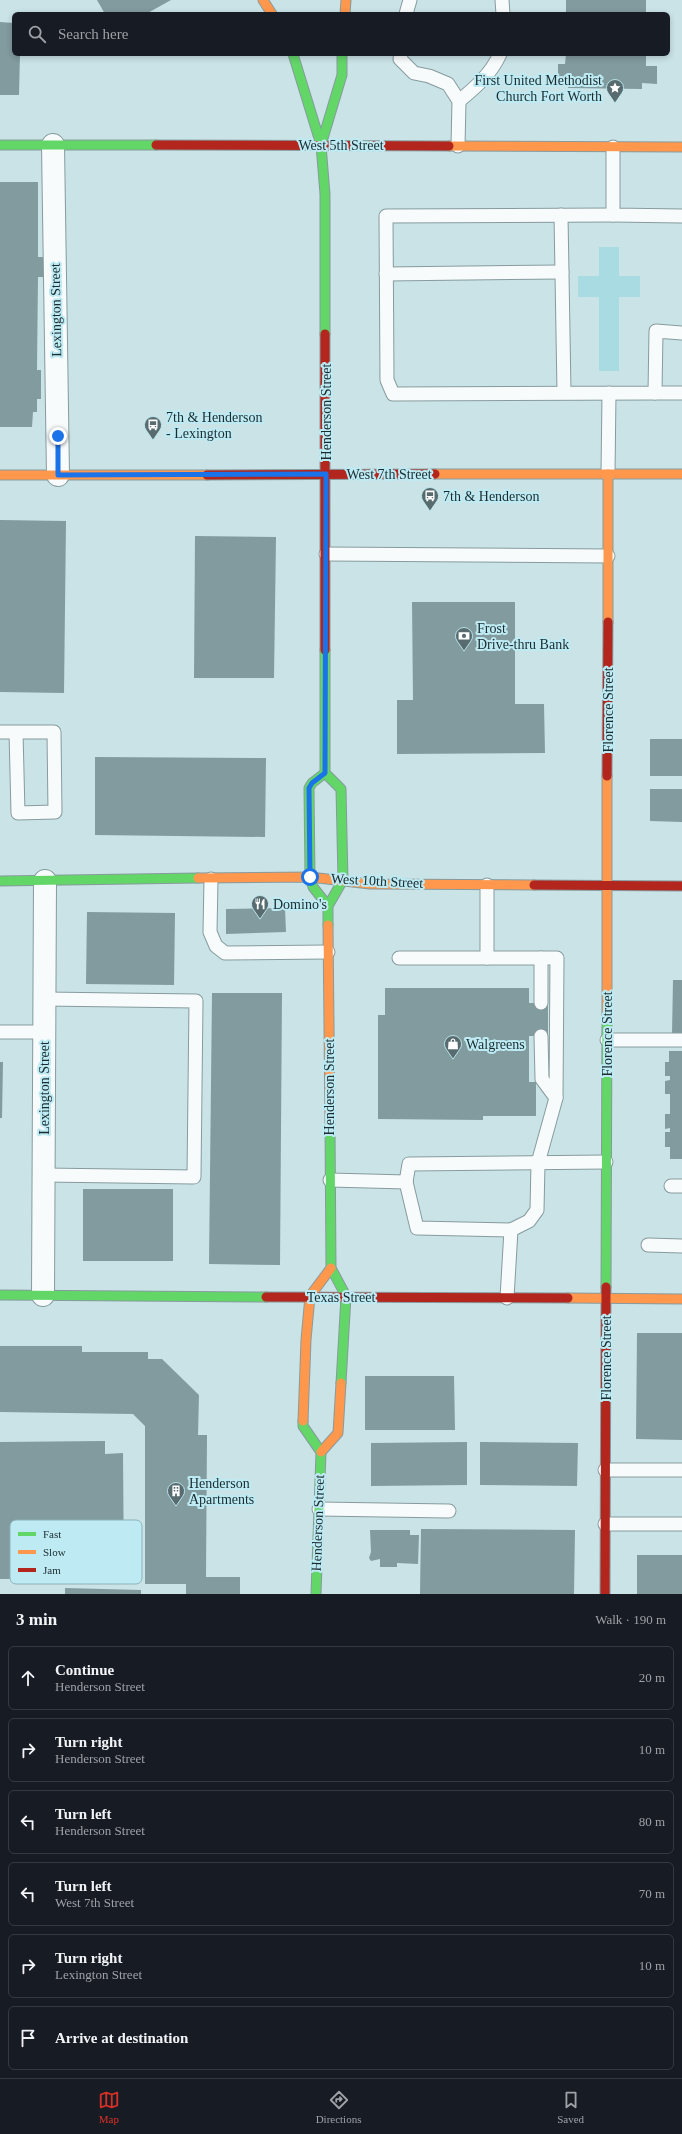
<!DOCTYPE html>
<html lang="en">
<head>
<meta charset="utf-8">
<style>
  body { margin:0; font-family:Georgia,serif; background:#20242c; color:#f1f3f6 }
  .stop { position:absolute; width:12px; height:12px; margin:-9px; border:3px solid #1a73e8; border-radius:50%; background:#fff }
  .stop.end { background:#1a73e8; border-color:#fff; box-shadow:0 1px 4px #0008 }
  .list { margin:0; padding:0; list-style:none }
  h2 { display:flex; justify-content:space-between; align-items:center; height:52px; margin:0; padding:0 16px; font-size:17px }
  h2 small { font-size:13px; font-weight:400; color:#9ea1a6 }
  .list li { display:grid; grid-template-columns:26px 1fr auto; gap:12px; align-items:center; box-sizing:border-box; height:64px; margin:0 8px 8px; padding:0 8px; border:1px solid #363941; border-radius:6px }
  .list b { display:block; font-size:15px; white-space:nowrap }
  .list p { margin:0; font-size:13px; white-space:nowrap; color:#9ea1a6 }
  .list em { font-size:13px; font-style:normal; color:#9ea1a6 }
  .icon { flex:none; width:22px; height:22px; fill:none; stroke:currentColor; stroke-width:2; stroke-linecap:round; stroke-linejoin:round }
  .map { position:relative; flex:none; width:682px; height:1594px; overflow:hidden }
  .search { position:absolute; background:#171b24; box-shadow:0 2px 6px #0003; left:12px; right:12px; top:12px; height:44px; display:flex; align-items:center; gap:10px; box-sizing:border-box; padding:0 14px; border-radius:6px; color:#9ea1a6; font-size:15px }
  .sheet { height:484px; background:#171b24 }
  nav { display:flex; justify-content:space-around; align-items:center; box-sizing:border-box; height:56px; border-top:1px solid #363941; background:#171b24; font-size:11px; color:#9ea1a6 }
  nav a { display:grid; justify-items:center; gap:2px }
  nav .on { color:#d93025 }
  .map>svg:first-child { display:block }
</style>
</head>
<body>
<div class="map">
<svg width="682" height="1594" viewBox="0 0 682 1594">
  <rect width="100%" height="100%" fill="#cae3e7"/>
  <polygon fill="#a9dbe3" points="599,247 619,247 619,276 640,276 640,297 619,297 619,371 599,371 599,297 578,297 578,276 599,276"/>
  <g fill="#829b9f">
    <polygon points="97,0 171,0 146,14 105,14"/>
    <rect x="566" y="0" width="80" height="14"/>
    <polygon points="0,22 14,23 14,54 20,54 19,95 0,95"/>
    <polygon points="566,54 646,54 646,66 657,66 657,84 642,83 642,89 568,88 569,83 558,83 558,64 565,64"/>
    <polygon points="0,182 38,182 38,257 44,257 43,277 38,277 37,370 41,370 41,399 37,399 37,412 33,412 32,427 0,427"/>
    <polygon points="0,520 66,521 64,693 0,692"/>
    <polygon points="195,536 276,537 274,678 194,678"/>
    <polygon points="412,602 515,602 515,704 544,704 545,753 397,754 397,700 413,700"/>
    <rect x="650" y="739" width="32" height="37"/>
    <polygon points="95,757 266,758 265,837 95,835"/>
    <polygon points="650,789 682,789 682,822 650,821"/>
    <polygon points="285,908 286,932 226,934 226,909"/>
    <polygon points="87,912 175,913 174,985 86,984"/>
    <polygon points="673,980 682,980 682,1034 672,1034"/>
    <polygon points="385,988 529,988 529,1003 548,1003 548,1036 529,1036 529,1082 536,1082 536,1116 483,1116 483,1120 378,1119 378,1015 385,1015"/>
    <polygon points="212,993 282,993 280,1265 209,1264"/>
    <polygon points="669,1051 682,1051 682,1159 670,1159 670,1147 665,1147 665,1132 670,1132 670,1128 665,1129 665,1114 670,1114 670,1094 665,1094 665,1081 670,1080 670,1076 665,1076 665,1062 669,1062"/>
    <polygon points="0,1062 3,1062 2,1118 0,1118"/>
    <rect x="83" y="1189" width="90" height="72"/>
    <polygon points="637,1333 682,1333 682,1440 636,1439"/>
    <polygon points="0,1346 82,1346 82,1352 148,1352 148,1359 162,1359 199,1395 198,1435 207,1435 206,1577 240,1577 240,1594 186,1594 186,1584 145,1584 145,1426 133,1414 0,1412"/>
    <polygon points="365,1376 454,1376 455,1430 365,1430"/>
    <polygon points="105,1441 105,1454 123,1453 124,1578 0,1579 0,1442"/>
    <polygon points="467,1442 467,1485 371,1486 371,1443"/>
    <polygon points="480,1442 578,1443 577,1486 480,1485"/>
    <polygon points="421,1529 575,1530 574,1594 420,1594"/>
    <polygon points="370,1530 410,1530 410,1535 419,1535 418,1564 397,1563 397,1567 380,1567 380,1559 371,1561 369,1558 371,1552"/>
    <rect x="637" y="1555" width="45" height="39"/>
    <polygon points="65,1588 141,1590 141,1594 65,1594"/>
  </g>
  <g fill="none" stroke-linecap="round" stroke-linejoin="round">
    <defs>
      <g id="lane">
        <polyline points="502,0 503,14"/>
        <polyline points="406,14 410,0"/>
        <polyline points="401,54 400,59 414,73 429,76 448,84 459,101 458,146"/>
        <path d="M 459,101 C 476,87 491,74 500,54"/>
        <polyline points="613,147 613,215 682,216"/>
        <polyline points="561,215 564,392"/>
        <polyline points="613,215 386,216 387,380 393,394 655,393 656,331 682,333"/>
        <polyline points="386,274 562,272"/>
        <polyline points="655,393 682,393"/>
        <polyline points="608,474 609,393"/>
        <polyline points="326,554 608,556"/>
        <polyline points="0,732 54,732 55,812 18,813 16,732"/>
        <polyline points="211,879 210,932 216,946 225,953 328,952"/>
        <polyline points="399,958 487,958 487,885"/>
        <polyline points="487,958 557,958 556,1098 538,1163 537,1210 529,1221 511,1230 507,1298"/>
        <polyline points="541,958 541,1003"/>
        <polyline points="0,1032 44,1032"/>
        <polyline points="541,1036 542,1079 556,1098"/>
        <polyline points="607,1040 682,1040"/>
        <polyline points="43,1175 194,1177 196,1001 44,999"/>
        <polyline points="330,1180 406,1182 409,1164 606,1162"/>
        <polyline points="406,1182 417,1228 511,1230"/>
        <polyline points="671,1186 682,1186"/>
        <polyline points="648,1245 682,1246"/>
        <polyline points="605,1470 682,1470"/>
        <polyline points="319,1509 449,1511"/>
        <polyline points="605,1524 682,1524"/>
      </g>
      <g id="street">
        <polyline points="53,145 58,475"/>
        <polyline points="43,1295 45,881"/>
      </g>
      <g id="fast">
        <polyline points="293,54 321,145 325,194 325,334"/>
        <polyline points="0,145 156,145"/>
        <polyline points="321,145 342,75 342,54"/>
        <polyline points="325,650 325,773 341,789 343,880 328,906 328,925"/>
        <polyline points="325,773 312,783 309,788 310,877 313,887 328,906"/>
        <polyline points="0,881 198,878"/>
        <polyline points="330,1126 331,1268 346,1296 341,1383"/>
        <polyline points="606,1287 607,1014"/>
        <polyline points="0,1295 266,1297"/>
        <polyline points="303,1421 303,1426 321,1452 316,1594"/>
      </g>
      <g id="slow">
        <polyline points="263,0 272,14"/>
        <polyline points="345,14 346,0"/>
        <polyline points="449,146 682,147"/>
        <polyline points="435,474 682,474"/>
        <polyline points="0,475 207,475"/>
        <polyline points="608,622 608,474"/>
        <polyline points="198,878 310,877 370,884 534,885"/>
        <polyline points="328,925 330,1126"/>
        <polyline points="607,1014 607,776"/>
        <polyline points="568,1298 682,1299"/>
        <polyline points="303,1421 306,1340 310,1296 331,1268"/>
        <polyline points="321,1452 338,1433 341,1383"/>
      </g>
      <g id="jam">
        <polyline points="156,145 449,146"/>
        <polyline points="325,334 325,650"/>
        <polyline points="207,475 435,474"/>
        <polyline points="607,776 608,622"/>
        <polyline points="534,885 682,886"/>
        <polyline points="266,1297 568,1298"/>
        <polyline points="605,1594 606,1287"/>
      </g>
    </defs>
    <use href="#lane" stroke="#879b9e" stroke-width="15"/>
    <use href="#street" stroke="#879b9e" stroke-width="24"/>
    <use href="#fast" stroke="#879b9e" stroke-width="11"/>
    <use href="#slow" stroke="#879b9e" stroke-width="11"/>
    <use href="#jam" stroke="#879b9e" stroke-width="11"/>
    <use href="#lane" stroke="#f7fbfb" stroke-width="13"/>
    <use href="#street" stroke="#f7fbfb" stroke-width="22"/>
    <use href="#fast" stroke="#63d668" stroke-width="9"/>
    <use href="#slow" stroke="#ff974d" stroke-width="9"/>
    <use href="#jam" stroke="#b3261e" stroke-width="9"/>
  </g>
  <g fill="none" stroke-linecap="round" stroke-linejoin="round">
    <polyline stroke="#1a73e8" stroke-width="5" points="58,436 58,475 326,474 325,773 312,783 309,788 310,877"/>
  </g>
  <defs>
    <symbol id="sight-pin" viewBox="-11 -11 22 30"><path d="M0 17L-7.5 6A9.5 9.5 0 1 1 7.5 6Z" fill="#586c70" stroke="#beebf3"/><path d="M0-6L1.8-2.2L6-1.7L2.9 1.2L3.7 5.4L0 3.3L-3.7 5.4L-2.9 1.2L-6-1.7L-1.8-2.2Z" fill="#fff"/></symbol>
    <symbol id="bus-pin" viewBox="-11 -11 22 30"><path d="M0 17L-7.5 6A9.5 9.5 0 1 1 7.5 6Z" fill="#586c70" stroke="#beebf3"/><path d="M-5-6H5V4H4V6H2V4H-2V6H-4V4H-5ZM-3.5-4V0h7V-4ZM-3.5 1.2v1.5H-2V1.2ZM2 1.2v1.5H3.5V1.2Z" fill="#fff"/></symbol>
    <symbol id="bank-pin" viewBox="-11 -11 22 30"><path d="M0 17L-7.5 6A9.5 9.5 0 1 1 7.5 6Z" fill="#586c70" stroke="#beebf3"/><path d="M-6-4H6V4H-6ZM0-2.3a2.3 2.3 0 1 0 0 4.6a2.3 2.3 0 1 0 0-4.6Z" fill="#fff"/></symbol>
    <symbol id="restaurant-pin" viewBox="-11 -11 22 30"><path d="M0 17L-7.5 6A9.5 9.5 0 1 1 7.5 6Z" fill="#586c70" stroke="#beebf3"/><path d="M-5-6h1v4h1v-4h1v4h1v-4h1v5L-1.5 .5V6h-2V.5L-5-1ZM5-6V6H3V1.5H1.5Q1.5-4 5-6Z" fill="#fff"/></symbol>
    <symbol id="shop-pin" viewBox="-11 -11 22 30"><path d="M0 17L-7.5 6A9.5 9.5 0 1 1 7.5 6Z" fill="#586c70" stroke="#beebf3"/><path d="M-5-2.5h2.3a2.7 3.5 0 0 1 5.4 0H5L5.5 6h-11ZM-1.5-2.5h3a1.5 2.3 0 0 0-3 0Z" fill="#fff"/></symbol>
    <symbol id="building-pin" viewBox="-11 -11 22 30"><path d="M0 17L-7.5 6A9.5 9.5 0 1 1 7.5 6Z" fill="#586c70" stroke="#beebf3"/><path d="M-4-6H4V6H1V3H-1V6H-4ZM-2.5-4.3h1.7v1.8h-1.7ZM.8-4.3h1.7v1.8H.8ZM-2.5-1h1.7V.8h-1.7ZM.8-1h1.7V.8H.8Z" fill="#fff"/></symbol>
  </defs>
  <g fill-rule="evenodd">
    <use href="#sight-pin" x="605" y="78" width="20" height="27"/>
    <use href="#bus-pin" x="143" y="415" width="20" height="27"/>
    <use href="#bus-pin" x="420" y="486" width="20" height="27"/>
    <use href="#bank-pin" x="454" y="626" width="20" height="27"/>
    <use href="#restaurant-pin" x="250" y="894" width="20" height="27"/>
    <use href="#shop-pin" x="443" y="1034" width="20" height="27"/>
    <use href="#building-pin" x="166" y="1481" width="20" height="27"/>
  </g>
  <g text-anchor="middle" dominant-baseline="central" stroke-width="4" stroke-linejoin="round" paint-order="stroke">
    <g font-size="14" fill="#1b2c30" stroke="#beebf3" text-anchor="start">
      <text x="602" y="80" text-anchor="end">First United Methodist<tspan x="602" dy="16">Church Fort Worth</tspan></text>
      <text x="166" y="417">7th &amp; Henderson<tspan x="166" dy="16">- Lexington</tspan></text>
      <text x="443" y="496">7th &amp; Henderson</text>
      <text x="477" y="628">Frost<tspan x="477" dy="16">Drive-thru Bank</tspan></text>
      <text x="273" y="904">Domino's</text>
      <text x="466" y="1044">Walgreens</text>
      <text x="189" y="1483">Henderson<tspan x="189" dy="16">Apartments</tspan></text>
    </g>
    <g font-size="14" fill="#1b2c30" stroke="#beebf3">
      <text x="341" y="145">West 5th Street</text>
      <text transform="translate(56 310) rotate(-91)">Lexington Street</text>
      <text transform="translate(326 412) rotate(-90)">Henderson Street</text>
      <text x="389" y="474">West 7th Street</text>
      <text transform="translate(608 710) rotate(-90)">Florence Street</text>
      <text transform="translate(377 881) rotate(3)">West 10th Street</text>
      <text transform="translate(607 1034) rotate(-90)">Florence Street</text>
      <text transform="translate(329 1087) rotate(-90)">Henderson Street</text>
      <text transform="translate(44 1088) rotate(-90)">Lexington Street</text>
      <text x="341" y="1297">Texas Street</text>
      <text transform="translate(606 1358) rotate(-90)">Florence Street</text>
      <text transform="translate(318 1523) rotate(-88)">Henderson Street</text>
    </g>
  </g>
  <rect x="10" y="1520" width="132" height="64" rx="6" fill="#beebf3" stroke="#8db2b8" stroke-width="1"/>
  <rect x="18" y="1532" width="18" height="4" fill="#63d668"/>
  <rect x="18" y="1550" width="18" height="4" fill="#ff974d"/>
  <rect x="18" y="1568" width="18" height="4" fill="#b3261e"/>
  <g font-size="11" fill="#1b2c30">
    <text x="43" y="1538">Fast</text>
    <text x="43" y="1556">Slow</text>
    <text x="43" y="1574">Jam</text>
  </g>
</svg>
<div class="stop" style="left:310px;top:877px"></div>
<div class="stop end" style="left:58px;top:436px"></div>
<div class="search"><svg class="icon" aria-label="search" viewBox="0 0 24 24"><circle cx="10" cy="10" r="6"/><path d="M15 15l6 6"/></svg>Search here</div>
</div>
<section class="sheet">
<h2>3 min<small>Walk · 190 m</small></h2>
<ul class="list">
<li><svg class="icon" aria-label="ahead" viewBox="0 0 24 24"><path d="M12 20V5M6 11l6-6 6 6"/></svg><div><b>Continue</b><p>Henderson Street</p></div><em>20 m</em></li>
<li><svg class="icon" aria-label="right" viewBox="0 0 24 24"><path d="M7 20v-9h11M14 6l5 5-5 5"/></svg><div><b>Turn right</b><p>Henderson Street</p></div><em>10 m</em></li>
<li><svg class="icon" aria-label="left" viewBox="0 0 24 24"><path d="M17 20v-9H6M10 6l-5 5 5 5"/></svg><div><b>Turn left</b><p>Henderson Street</p></div><em>80 m</em></li>
<li><svg class="icon" aria-label="left" viewBox="0 0 24 24"><path d="M17 20v-9H6M10 6l-5 5 5 5"/></svg><div><b>Turn left</b><p>West 7th Street</p></div><em>70 m</em></li>
<li><svg class="icon" aria-label="right" viewBox="0 0 24 24"><path d="M7 20v-9h11M14 6l5 5-5 5"/></svg><div><b>Turn right</b><p>Lexington Street</p></div><em>10 m</em></li>
<li><svg class="icon" aria-label="arrive" viewBox="0 0 24 24"><path d="M6 21V4h12l-3 4 3 4H6"/></svg><div><b>Arrive at destination</b></div></li>
</ul>
</section>
<nav>
<a class="on"><svg class="icon" aria-label="map" viewBox="0 0 24 24"><path d="M3 6l6-2 6 2 6-2v14l-6 2-6-2-6 2zM9 4v14M15 6v14"/></svg>Map</a>
<a><svg class="icon" aria-label="directions" viewBox="0 0 24 24"><path d="M12 3l9 9-9 9-9-9zM9 14v-3h6M13 9l2 2-2 2"/></svg>Directions</a>
<a><svg class="icon" aria-label="saved" viewBox="0 0 24 24"><path d="M7 4h10v16l-5-4-5 4z"/></svg>Saved</a>
</nav>
</body>
</html>
